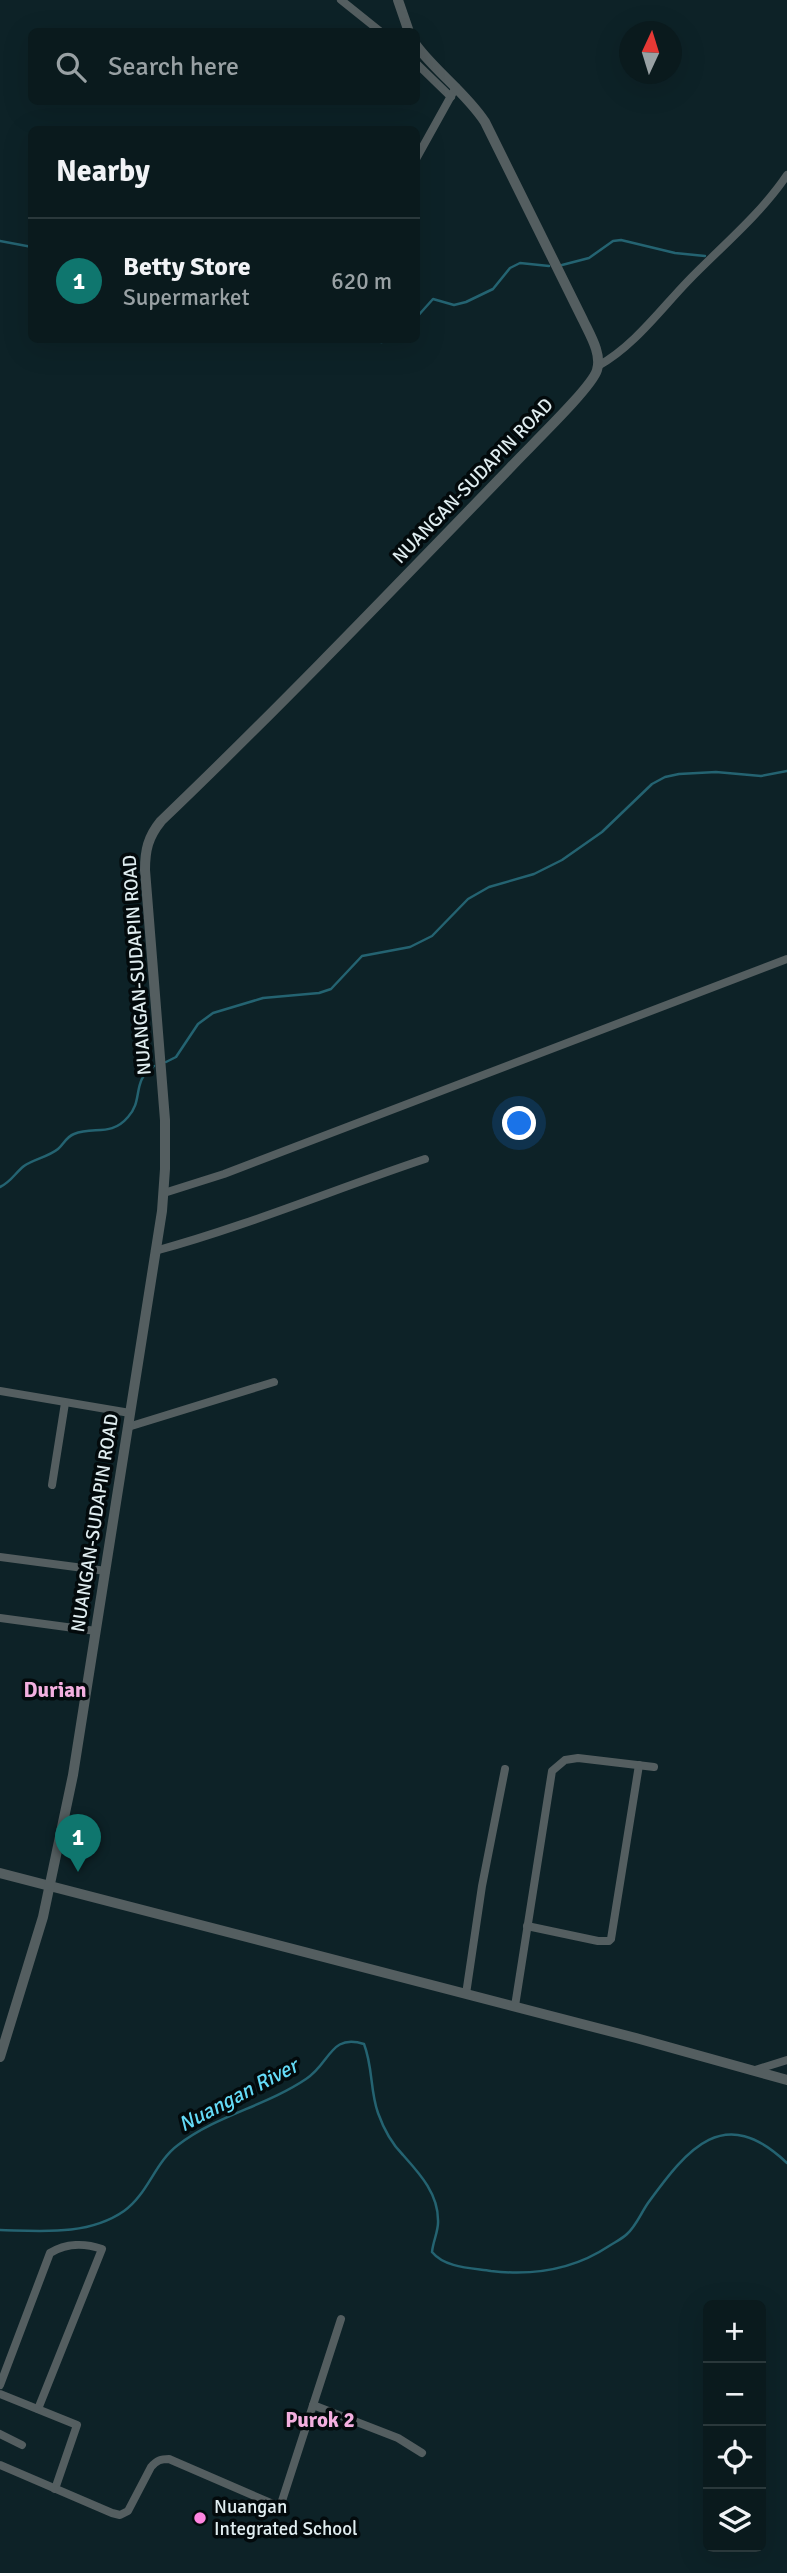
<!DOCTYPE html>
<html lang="en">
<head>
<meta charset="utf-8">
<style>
  body { margin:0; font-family:Signika,sans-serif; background:#18272a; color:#f1f3f6 }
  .controls { position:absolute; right:21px; bottom:21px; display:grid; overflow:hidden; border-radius:10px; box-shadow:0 7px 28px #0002 }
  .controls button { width:63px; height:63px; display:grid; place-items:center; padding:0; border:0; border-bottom:2px solid #2a383b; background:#0a1a1d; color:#f1f3f6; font:35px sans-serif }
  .compass { position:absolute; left:619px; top:21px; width:63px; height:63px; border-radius:50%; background:#0a1a1d; box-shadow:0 7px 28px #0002; rotate:4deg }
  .you { position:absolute; left:520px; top:1124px; width:24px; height:24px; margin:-18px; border:5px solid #fff; border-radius:50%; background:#1a73e8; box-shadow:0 0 0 10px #1a73e833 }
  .badge { display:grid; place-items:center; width:46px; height:46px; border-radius:50%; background:#0f766e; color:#fff; font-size:23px; font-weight:700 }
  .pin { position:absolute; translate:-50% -58px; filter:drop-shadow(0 2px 4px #0008) }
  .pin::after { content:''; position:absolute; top:37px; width:24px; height:21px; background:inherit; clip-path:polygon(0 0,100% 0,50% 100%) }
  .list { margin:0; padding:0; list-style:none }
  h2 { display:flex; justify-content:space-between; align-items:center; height:91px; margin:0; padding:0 28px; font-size:30px }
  h2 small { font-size:23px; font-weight:400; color:#99a1a4 }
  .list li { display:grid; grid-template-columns:46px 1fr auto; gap:21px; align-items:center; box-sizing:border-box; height:126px; padding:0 28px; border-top:2px solid #2a383b }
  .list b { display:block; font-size:26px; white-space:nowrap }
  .list p { margin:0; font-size:23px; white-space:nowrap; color:#99a1a4 }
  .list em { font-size:23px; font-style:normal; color:#99a1a4 }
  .icon { flex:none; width:38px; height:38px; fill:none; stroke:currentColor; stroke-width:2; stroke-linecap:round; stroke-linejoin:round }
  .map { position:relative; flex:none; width:787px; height:2573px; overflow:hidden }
  .search { position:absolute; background:#0a1a1d; box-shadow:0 7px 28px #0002; left:28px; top:28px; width:392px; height:77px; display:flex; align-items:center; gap:18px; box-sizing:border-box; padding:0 24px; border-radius:10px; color:#99a1a4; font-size:26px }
  .panel { position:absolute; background:#0a1a1d; box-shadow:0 7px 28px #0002; left:28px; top:126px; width:392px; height:217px; border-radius:10px }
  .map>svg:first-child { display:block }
</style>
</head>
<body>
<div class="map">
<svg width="787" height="2573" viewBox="0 0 787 2573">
  <rect width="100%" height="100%" fill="#0d2227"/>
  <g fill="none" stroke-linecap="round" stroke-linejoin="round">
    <g stroke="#246371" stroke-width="2.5">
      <polyline points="0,241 32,247"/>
      <polyline points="562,265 589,258 613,241 621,240 675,253 705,256"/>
      <polyline points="416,318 433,299 454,305 466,302 493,289 510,268 520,263 549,266"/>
      <polyline points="296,340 317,340"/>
      <polyline points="365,340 382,342 386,340"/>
      <polyline points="166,1062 176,1057 198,1024 213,1013 263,998 319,993 331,989 362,956 410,947 432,936 468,899 489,887 534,874 562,860 602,832 652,784 665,777 679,774 716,772 761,776 787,771"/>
      <path d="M 0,1187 C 11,1182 15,1173 24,1166 C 34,1159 48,1157 58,1149 C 64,1144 66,1137 74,1134 C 94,1126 111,1137 128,1117 C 144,1100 131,1081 154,1066"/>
      <path d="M 0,2230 C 41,2231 88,2236 124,2211 C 148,2194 155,2162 178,2145 C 217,2115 266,2106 306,2079 C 330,2064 330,2033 364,2044 C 373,2067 370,2091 378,2113 C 383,2127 392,2144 403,2155 C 419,2173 438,2193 438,2220 C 439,2230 433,2241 432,2252 C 445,2268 472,2268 491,2271 C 534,2276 573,2270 609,2246 C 615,2242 622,2239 627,2234 C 636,2226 641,2213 648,2203 C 688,2148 724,2103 787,2163"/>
    </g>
    <g stroke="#545e60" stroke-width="8">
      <polyline points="341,0 381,32"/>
      <polyline points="416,63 451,97"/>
      <polyline points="416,159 456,87"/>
      <path d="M 598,366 C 634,346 660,310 688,281 C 721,247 760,215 787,175"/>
      <polyline points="164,1193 224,1174 787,959"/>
      <path d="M 155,1251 C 247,1226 335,1189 425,1159"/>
      <polyline points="0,1391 130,1413"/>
      <polyline points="128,1427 274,1382"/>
      <polyline points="52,1485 65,1403"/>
      <polyline points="0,1557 106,1571"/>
      <polyline points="0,1618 96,1631"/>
      <polyline points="527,1926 598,1941 609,1941 611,1939 639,1765"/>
      <polyline points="466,1994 482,1886 505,1769"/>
      <polyline points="515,2006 552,1771 565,1760 578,1758 654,1767"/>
      <polyline points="752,2071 787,2060"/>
      <path d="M 0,2385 L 50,2253 C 66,2243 85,2243 102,2249 L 38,2409"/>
      <polyline points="0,2394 77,2425 55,2489"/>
      <polyline points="313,2405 398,2438 422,2453"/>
      <polyline points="0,2434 22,2445"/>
      <path d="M 0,2465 L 112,2513 L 120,2515 L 128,2511 L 151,2467 C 157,2460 161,2459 169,2459 L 280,2507 L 341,2319"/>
    </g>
    <g stroke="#545e60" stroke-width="10">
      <polyline points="398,0 409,32"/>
      <polyline points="0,1873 636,2038 787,2080"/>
      <path d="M 0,2057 L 43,1917 L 73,1775 L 162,1211 L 165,1169 L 165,1120 L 145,870 C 145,850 148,837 161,821 C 280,707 394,588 509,469 C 525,451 592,388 597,370 C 602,354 590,335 583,320 L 485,122 C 466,93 437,73 416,45"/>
    </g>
  </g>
  <circle fill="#fe85e0" stroke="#030a0c" stroke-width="2.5" cx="200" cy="2518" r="7"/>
  <g text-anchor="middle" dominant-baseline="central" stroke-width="7" stroke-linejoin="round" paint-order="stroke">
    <g font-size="19" fill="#e0edf0" stroke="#030a0c">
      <text transform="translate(473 481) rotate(-46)">NUANGAN-SUDAPIN ROAD</text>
      <text transform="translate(137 965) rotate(-94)">NUANGAN-SUDAPIN ROAD</text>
      <text transform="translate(95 1523) rotate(-81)">NUANGAN-SUDAPIN ROAD</text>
    </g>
    <g font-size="19" fill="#e0edf0" stroke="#030a0c" text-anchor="start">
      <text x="214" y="2507">Nuangan<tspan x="214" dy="22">Integrated School</tspan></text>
    </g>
    <g font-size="21" font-weight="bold" fill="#f3afdf" stroke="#030a0c">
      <text x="55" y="1690">Durian</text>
      <text x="320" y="2420">Purok 2</text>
    </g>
    <g font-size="21" font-style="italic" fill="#64dbf7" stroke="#030a0c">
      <text transform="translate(238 2095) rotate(-28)">Nuangan River</text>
    </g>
  </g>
</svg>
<div class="controls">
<button>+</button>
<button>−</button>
<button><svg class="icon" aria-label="locate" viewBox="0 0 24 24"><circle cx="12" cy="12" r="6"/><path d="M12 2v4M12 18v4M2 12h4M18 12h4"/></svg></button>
<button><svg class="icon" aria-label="layers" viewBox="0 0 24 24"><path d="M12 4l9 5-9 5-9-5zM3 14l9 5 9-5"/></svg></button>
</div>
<svg class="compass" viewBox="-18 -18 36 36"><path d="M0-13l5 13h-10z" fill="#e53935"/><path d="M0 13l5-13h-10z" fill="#99a1a4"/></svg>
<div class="you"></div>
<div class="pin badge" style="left:78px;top:1872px">1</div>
<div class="search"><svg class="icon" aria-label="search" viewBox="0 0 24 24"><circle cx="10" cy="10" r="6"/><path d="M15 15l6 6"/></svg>Search here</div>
<section class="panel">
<h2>Nearby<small></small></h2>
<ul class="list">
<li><span class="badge">1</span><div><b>Betty Store</b><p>Supermarket</p></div><em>620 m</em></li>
</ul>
</section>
</div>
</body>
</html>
